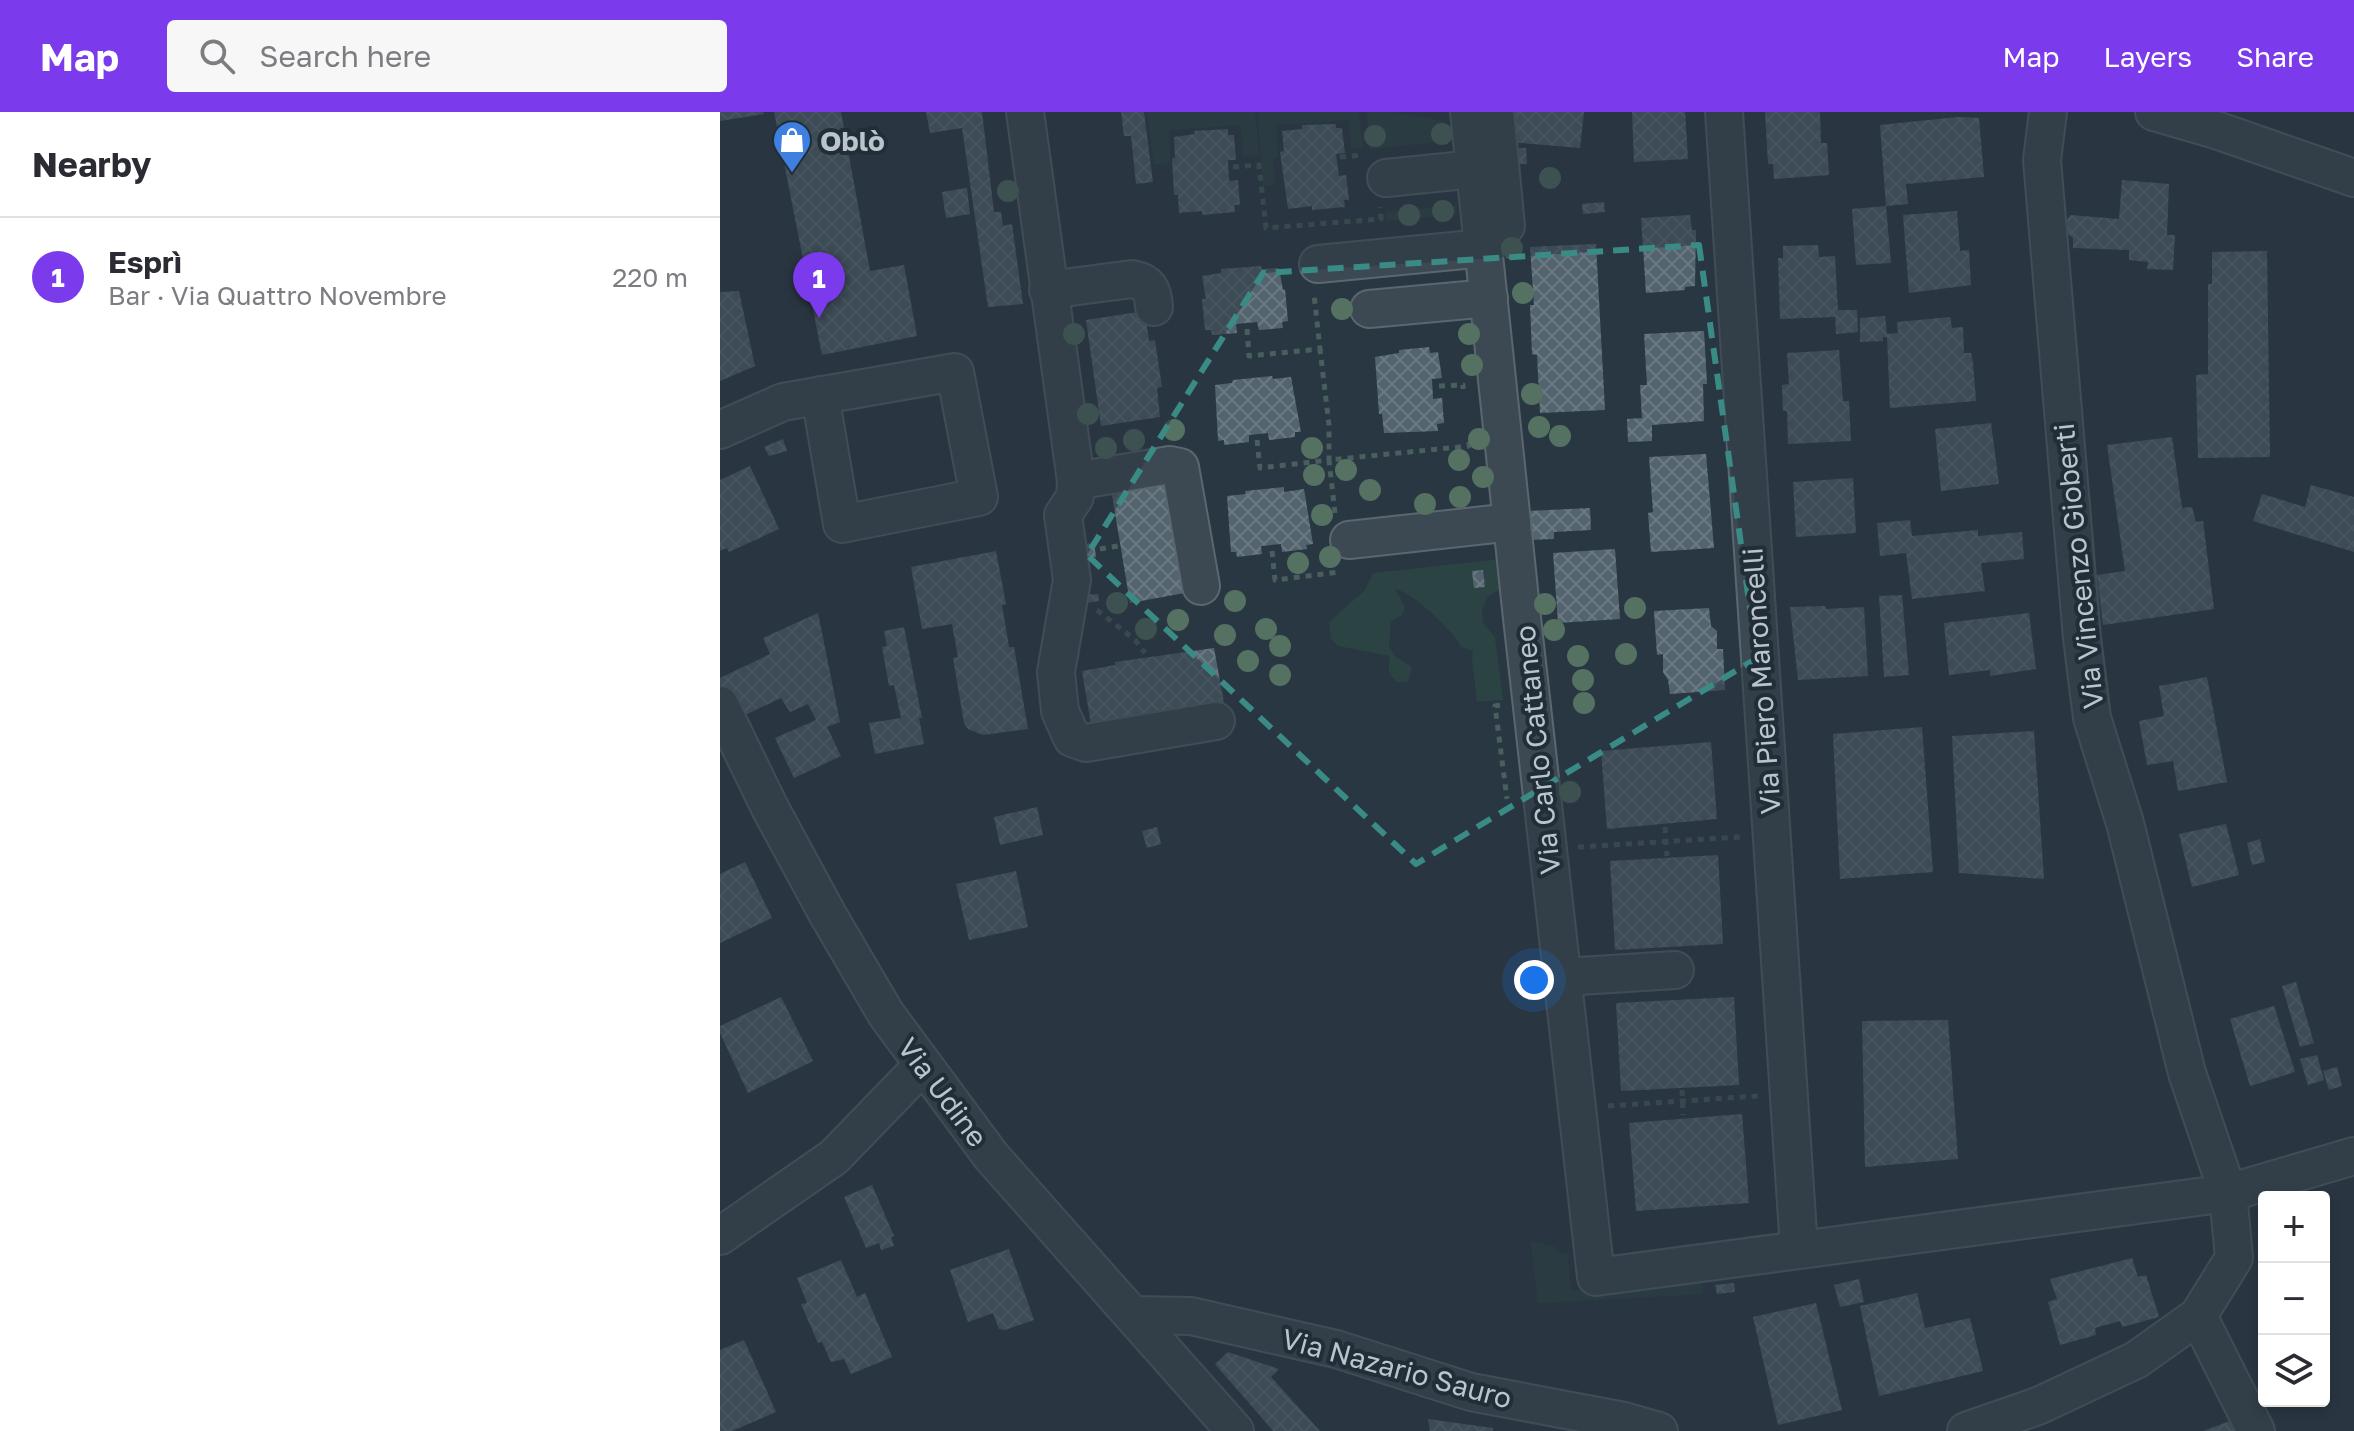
<!DOCTYPE html>
<html lang="en">
<head>
<meta charset="utf-8">
<style>
  body { margin:0; font-family:"Golos Text",sans-serif; background:#f7f7f7; color:#2b2b33 }
  .controls { position:absolute; right:24px; bottom:24px; display:grid; overflow:hidden; border-radius:8px; box-shadow:0 4px 12px #0003 }
  .controls button { width:72px; height:72px; display:grid; place-items:center; padding:0; border:0; border-bottom:2px solid #e1e1e2; background:#fff; color:#2b2b33; font:40px sans-serif }
  .you { position:absolute; left:814px; top:868px; width:28px; height:28px; margin:-20px; border:6px solid #fff; border-radius:50%; background:#1a73e8; box-shadow:0 0 0 12px #1a73e833 }
  .badge { display:grid; place-items:center; width:52px; height:52px; border-radius:50%; background:#7c3aed; color:#fff; font-size:26px; font-weight:700 }
  .pin { position:absolute; translate:-50% -66px; filter:drop-shadow(0 2px 4px #0008) }
  .pin::after { content:''; position:absolute; top:42px; width:28px; height:24px; background:inherit; clip-path:polygon(0 0,100% 0,50% 100%) }
  .list { margin:0; padding:0; list-style:none }
  h2 { display:flex; justify-content:space-between; align-items:center; height:104px; margin:0; padding:0 32px; font-size:34px }
  h2 small { font-size:26px; font-weight:400; color:#7c7c81 }
  .list li { display:grid; grid-template-columns:52px 1fr auto; gap:24px; align-items:center; box-sizing:border-box; height:120px; padding:0 32px; border-top:2px solid #e1e1e2 }
  .list b { display:block; font-size:30px; white-space:nowrap }
  .list p { margin:0; font-size:26px; white-space:nowrap; color:#7c7c81 }
  .list em { font-size:26px; font-style:normal; color:#7c7c81 }
  .icon { flex:none; width:44px; height:44px; fill:none; stroke:currentColor; stroke-width:2; stroke-linecap:round; stroke-linejoin:round }
  .map { position:relative; flex:none; width:1634px; height:1319px; overflow:hidden }
  header { display:flex; align-items:center; gap:48px; box-sizing:border-box; height:112px; padding:0 40px; background:#7c3aed; color:#fff }
  header strong { font-size:38px }
  nav { display:flex; gap:44px; margin-inline-start:auto; font-size:28px }
  .search { width:560px; height:72px; background:#f7f7f7; display:flex; align-items:center; gap:20px; box-sizing:border-box; padding:0 28px; border-radius:8px; color:#7c7c81; font-size:30px }
  main { display:flex }
  aside { flex:1; background:#fff }
  .map>svg:first-child { display:block }
</style>
</head>
<body>
<header>
<strong>Map</strong>
<div class="search"><svg class="icon" aria-label="search" viewBox="0 0 24 24"><circle cx="10" cy="10" r="6"/><path d="M15 15l6 6"/></svg>Search here</div>
<nav><a>Map</a><a>Layers</a><a>Share</a></nav>
</header>
<main>
<aside>
<h2>Nearby<small></small></h2>
<ul class="list">
<li><span class="badge">1</span><div><b>Esprì</b><p>Bar · Via Quattro Novembre</p></div><em>220 m</em></li>
</ul>
</aside>
<div class="map">
<svg width="1634" height="1319" viewBox="0 0 1634 1319">
  <defs>
    <pattern id="building-cross-hatch" width="8" height="8" patternUnits="userSpaceOnUse" patternTransform="scale(2)"><rect width="8" height="8" fill="#54646f"/><path d="M0 0l8 8M0 8l8-8" fill="none" stroke="#6a7982"/></pattern>
  </defs>
  <rect width="100%" height="100%" fill="#293742"/>
  <g fill="#2b4342">
    <polygon points="427,0 535,0 539,43 523,44 521,13 449,18 450,51 434,52"/>
    <polygon points="538,0 639,0 643,36 631,36 629,8 556,13 558,45 553,46 555,73 543,74"/>
    <polygon points="647,0 672,0 724,9 726,29 650,37"/>
    <polygon points="736,94 737,102 667,109 666,100"/>
    <path d="M 780,447 L 783,476 L 768,484 L 762,498 L 763,511 L 775,525 L 783,588 L 757,590 L 752,546 L 753,539 L 741,535 C 736,521 691,479 675,477 L 685,495 L 682,503 L 671,509 L 669,535 L 676,545 L 692,555 L 688,570 L 677,570 C 667,561 668,556 670,544 L 618,534 L 611,527 L 609,510 L 644,479 L 653,461 Z"/>
    <polygon points="811,1129 835,1135 837,1141 847,1141 851,1179 923,1170 982,1169 982,1182 818,1191"/>
  </g>
  <g fill="url(#building-cross-hatch)">
    <polygon points="0,0 43,0 44,2 0,9"/>
    <polygon points="54,0 121,0 150,159 184,153 197,224 102,243"/>
    <polygon points="206,0 262,0 274,100 281,100 283,114 292,112 303,192 268,195 242,16 210,21"/>
    <polygon points="401,0 424,0 433,70 416,72 411,24 404,24"/>
    <polygon points="794,0 864,0 860,36 791,30"/>
    <polygon points="912,0 965,0 968,47 914,50"/>
    <polygon points="1045,0 1100,0 1101,31 1107,31 1109,63 1054,67 1053,52 1048,52"/>
    <polygon points="1238,5 1259,6 1264,65 1186,72 1188,92 1166,94 1160,13"/>
    <polygon points="616,12 616,16 622,16 625,41 616,42 619,64 626,63 629,88 624,88 625,95 592,98 592,94 568,97 560,40 564,39 562,19 582,17 582,13"/>
    <polygon points="508,17 508,23 514,23 516,48 508,48 509,69 518,68 520,93 514,93 515,100 482,103 482,99 459,101 458,83 454,83 452,46 455,46 454,25 475,22 474,19"/>
    <polygon points="792,36 806,36 807,52 792,52"/>
    <polygon points="1402,68 1449,72 1447,123 1455,123 1453,158 1427,157 1428,150 1409,148 1409,138 1353,136 1353,126 1345,119 1346,109 1351,103 1399,107"/>
    <polygon points="247,76 250,102 226,106 222,80"/>
    <polygon points="884,90 885,100 863,102 862,92"/>
    <polygon points="1166,94 1171,151 1136,153 1132,97"/>
    <polygon points="1237,99 1240,139 1249,138 1251,173 1189,181 1183,103"/>
    <polygon points="970,103 972,118 976,118 975,174 965,175 965,178 926,181 921,106"/>
    <polygon points="876,132 885,298 820,301 817,243 812,242 810,193 814,193 810,135"/>
    <polygon points="1098,133 1099,145 1115,144 1118,198 1137,198 1138,220 1116,222 1115,205 1060,207 1058,146 1063,146 1063,134"/>
    <polygon points="1547,139 1550,345 1478,346 1476,263 1488,262 1488,172 1492,172 1492,140"/>
    <polygon points="541,154 542,157 559,156 563,178 565,177 568,209 562,210 563,216 539,218 537,210 516,212 517,221 492,223 491,218 485,218 482,187 486,187 482,164 501,161 501,157"/>
    <polygon points="19,179 35,254 0,269 0,180"/>
    <polygon points="425,199 429,229 435,228 442,275 437,276 440,305 381,314 366,208"/>
    <polygon points="1165,204 1167,222 1178,221 1177,210 1230,205 1232,216 1243,215 1244,241 1251,241 1253,251 1256,289 1170,296 1167,225 1163,225 1163,229 1140,230 1140,206"/>
    <polygon points="984,219 987,272 983,272 984,309 932,313 932,329 908,330 907,307 922,306 920,273 927,273 924,222"/>
    <polygon points="709,235 710,241 718,240 722,266 712,267 713,287 722,286 724,311 717,312 718,319 664,321 662,302 659,302 655,245 679,241 679,238"/>
    <polygon points="1119,238 1123,289 1129,289 1131,329 1068,332 1067,299 1063,299 1062,273 1069,272 1067,241"/>
    <polygon points="552,264 553,267 571,265 581,320 575,320 575,325 549,328 548,321 529,323 529,330 504,333 504,328 498,329 495,273 512,271 513,268"/>
    <polygon points="1271,311 1279,372 1221,379 1215,317"/>
    <polygon points="1452,325 1462,396 1472,395 1476,410 1483,409 1494,497 1383,513 1377,463 1405,459 1387,333"/>
    <polygon points="63,327 67,339 49,344 44,335"/>
    <polygon points="986,342 994,436 931,440 928,401 933,400 929,345"/>
    <polygon points="30,354 59,417 9,440 7,436 0,439 0,368"/>
    <polygon points="1133,366 1136,421 1076,425 1073,370"/>
    <polygon points="450,367 470,480 410,491 391,377"/>
    <polygon points="1591,373 1634,385 1634,440 1533,409 1542,382 1585,395"/>
    <polygon points="564,375 564,380 584,377 593,432 586,433 587,437 562,440 561,432 541,434 542,442 517,445 516,440 511,440 507,384 526,382 525,379"/>
    <polygon points="870,396 871,418 834,420 834,427 810,428 808,399"/>
    <polygon points="1190,408 1192,424 1258,418 1258,424 1302,420 1304,447 1261,451 1265,479 1192,487 1186,441 1160,444 1157,411"/>
    <polygon points="374,431 376,445 367,446 366,432"/>
    <polygon points="895,437 900,507 838,511 833,441"/>
    <polygon points="276,439 286,492 282,493 289,535 294,535 308,617 263,623 248,617 244,611 233,546 238,545 232,512 202,517 191,455"/>
    <polygon points="763,458 765,475 754,476 752,459"/>
    <polygon points="378,482 379,489 365,491 364,483"/>
    <polygon points="1182,483 1189,563 1164,565 1159,484"/>
    <polygon points="1105,494 1106,497 1144,495 1148,564 1078,568 1070,495"/>
    <polygon points="989,496 991,514 997,519 997,537 1003,537 1005,578 950,582 948,568 943,560 943,542 937,543 934,499"/>
    <polygon points="98,501 120,610 107,615 121,644 74,666 55,626 96,608 88,592 70,600 61,586 17,607 0,572 0,566 50,542 43,526"/>
    <polygon points="1309,501 1316,557 1270,564 1270,558 1229,563 1224,511"/>
    <polygon points="184,515 202,606 199,606 204,632 155,642 149,611 181,606 174,573 169,574 162,535 167,534 164,519"/>
    <polygon points="494,536 505,596 372,619 362,559 395,553 395,550"/>
    <polygon points="1487,565 1507,670 1458,679 1453,649 1427,653 1419,609 1444,604 1439,574"/>
    <polygon points="1202,615 1213,760 1120,767 1113,622"/>
    <polygon points="1314,619 1324,767 1239,761 1232,624"/>
    <polygon points="991,630 997,707 887,717 881,639"/>
    <polygon points="317,695 323,723 280,733 274,705"/>
    <polygon points="1506,712 1519,763 1472,775 1459,722"/>
    <polygon points="437,715 441,732 427,736 422,719"/>
    <polygon points="1540,727 1545,750 1532,753 1527,731"/>
    <polygon points="998,743 1003,832 895,838 890,749"/>
    <polygon points="25,750 52,806 0,831 0,762"/>
    <polygon points="296,759 308,815 249,828 236,772"/>
    <polygon points="1576,870 1594,931 1580,935 1562,874"/>
    <polygon points="61,885 93,949 28,981 0,921 0,914"/>
    <polygon points="1014,885 1019,973 901,979 896,891"/>
    <polygon points="1554,894 1575,960 1530,974 1510,907"/>
    <polygon points="1228,908 1238,1047 1145,1055 1142,909"/>
    <polygon points="1597,943 1604,968 1588,973 1580,947"/>
    <polygon points="1617,955 1622,974 1609,978 1603,959"/>
    <polygon points="1022,1002 1029,1091 916,1099 909,1011"/>
    <polygon points="152,1073 174,1124 171,1125 174,1134 161,1138 159,1131 146,1136 124,1085"/>
    <polygon points="289,1137 314,1208 285,1218 279,1217 273,1201 248,1210 230,1158"/>
    <polygon points="1412,1146 1418,1165 1426,1163 1439,1205 1402,1215 1400,1209 1375,1216 1376,1223 1340,1233 1328,1190 1337,1187 1330,1167"/>
    <polygon points="121,1148 137,1185 145,1181 172,1245 131,1262 124,1247 111,1250 102,1230 98,1231 81,1192 87,1191 77,1166"/>
    <polygon points="1139,1167 1144,1190 1120,1195 1114,1173"/>
    <polygon points="1014,1171 1015,1180 997,1182 995,1173"/>
    <polygon points="1197,1181 1205,1216 1250,1206 1263,1259 1159,1284 1140,1194"/>
    <polygon points="1096,1191 1122,1298 1058,1313 1033,1205"/>
    <polygon points="24,1228 56,1300 12,1319 0,1319 0,1238"/>
    <polygon points="508,1240 559,1257 551,1265 600,1319 553,1319 495,1252"/>
    <polygon points="708,1307 773,1316 773,1319 710,1319"/>
    <polygon points="1510,1309 1514,1319 1483,1319"/>
  </g>
  <g fill="none" stroke-linecap="round" stroke-linejoin="round">
    <defs>
      <g id="minor">
        <polyline points="305,0 356,369 355,385 343,403 352,468 336,560 340,599 352,626 366,631 496,609"/>
        <polyline points="749,0 801,497 876,1165 1508,1081 1634,1044"/>
        <polyline points="775,0 786,114"/>
        <polyline points="1004,0 1079,1137"/>
        <polyline points="1434,0 1496,18 1634,66"/>
        <polyline points="666,66 755,57"/>
        <polyline points="598,152 764,136"/>
        <path d="M 328,178 L 412,167 C 429,170 433,178 434,195"/>
        <polyline points="649,197 769,186"/>
        <polyline points="0,318 63,290 235,260 259,385 122,412 100,283"/>
        <polyline points="356,369 450,353 460,355 481,474"/>
        <polyline points="629,428 792,410"/>
        <polyline points="0,593 50,696 108,803 166,902 271,1044 515,1319"/>
        <polyline points="843,865 955,858"/>
        <polyline points="0,1124 114,1045 203,953"/>
        <polyline points="414,1203 471,1204 616,1237 751,1280 904,1309 939,1319"/>
        <polyline points="1478,1204 1536,1319"/>
        <polyline points="1246,1319 1318,1294 1416,1248 1478,1204 1514,1146 1508,1081 1467,961 1405,711 1372,606 1362,526 1322,48 1328,0"/>
      </g>
    </defs>
    <use href="#minor" stroke="#5b676f" stroke-width="40"/>
    <g stroke="#495f5e" stroke-width="5" stroke-dasharray="6 6" stroke-linecap="butt">
      <polyline points="620,45 644,43"/>
      <polyline points="513,55 539,53 546,116 661,107 660,95"/>
      <polyline points="527,217 529,244 600,237 594,182"/>
      <polyline points="719,274 743,273 743,277"/>
      <polyline points="537,328 540,356 609,348 609,313 600,237"/>
      <polyline points="615,401 609,348 749,334 749,330"/>
      <polyline points="380,437 398,434"/>
      <polyline points="552,439 555,468 619,460"/>
      <polyline points="377,498 415,528 425,541"/>
      <polyline points="780,593 775,594 787,687"/>
      <polyline points="945,715 947,744"/>
      <polyline points="858,735 1020,725"/>
      <polyline points="962,978 963,1003"/>
      <polyline points="888,994 1038,984"/>
    </g>
    <use href="#minor" stroke="#3d4952" stroke-width="36"/>
  </g>
  <g fill="#557162">
    <circle cx="722" cy="22" r="11"/>
    <circle cx="655" cy="24" r="11"/>
    <circle cx="830" cy="66" r="11"/>
    <circle cx="288" cy="79" r="11"/>
    <circle cx="723" cy="99" r="11"/>
    <circle cx="689" cy="103" r="11"/>
    <circle cx="792" cy="136" r="11"/>
    <circle cx="803" cy="181" r="11"/>
    <circle cx="622" cy="197" r="11"/>
    <circle cx="354" cy="222" r="11"/>
    <circle cx="749" cy="222" r="11"/>
    <circle cx="752" cy="253" r="11"/>
    <circle cx="812" cy="282" r="11"/>
    <circle cx="368" cy="302" r="11"/>
    <circle cx="819" cy="315" r="11"/>
    <circle cx="454" cy="318" r="11"/>
    <circle cx="840" cy="324" r="11"/>
    <circle cx="759" cy="327" r="11"/>
    <circle cx="414" cy="328" r="11"/>
    <circle cx="386" cy="336" r="11"/>
    <circle cx="592" cy="336" r="11"/>
    <circle cx="739" cy="348" r="11"/>
    <circle cx="626" cy="358" r="11"/>
    <circle cx="594" cy="363" r="11"/>
    <circle cx="763" cy="365" r="11"/>
    <circle cx="650" cy="378" r="11"/>
    <circle cx="740" cy="385" r="11"/>
    <circle cx="705" cy="392" r="11"/>
    <circle cx="602" cy="403" r="11"/>
    <circle cx="610" cy="445" r="11"/>
    <circle cx="578" cy="451" r="11"/>
    <circle cx="515" cy="489" r="11"/>
    <circle cx="397" cy="491" r="11"/>
    <circle cx="825" cy="492" r="11"/>
    <circle cx="915" cy="496" r="11"/>
    <circle cx="458" cy="508" r="11"/>
    <circle cx="426" cy="517" r="11"/>
    <circle cx="546" cy="517" r="11"/>
    <circle cx="834" cy="518" r="11"/>
    <circle cx="505" cy="523" r="11"/>
    <circle cx="560" cy="534" r="11"/>
    <circle cx="906" cy="542" r="11"/>
    <circle cx="858" cy="544" r="11"/>
    <circle cx="528" cy="549" r="11"/>
    <circle cx="560" cy="563" r="11"/>
    <circle cx="863" cy="568" r="11"/>
    <circle cx="864" cy="591" r="11"/>
    <circle cx="850" cy="680" r="11"/>
  </g>
  <path d="M0 0H1634V1319H0ZM 979,133 L 1037,546 L 696,752 L 367,443 L 543,161 Z" fill="#293742" fill-opacity=".55" fill-rule="evenodd"/>
  <path fill="none" stroke="#3a8a86" stroke-width="6" stroke-dasharray="16 10" stroke-linejoin="round" d="M 979,133 L 1037,546 L 696,752 L 367,443 L 543,161 Z"/>
  <defs>
    <symbol id="shop-pin" viewBox="-11 -11 22 30"><path d="M0 17L-7.5 6A9.5 9.5 0 1 1 7.5 6Z" fill="#3f7fe0" stroke="#212e37"/><path d="M-5-2.5h2.3a2.7 3.5 0 0 1 5.4 0H5L5.5 6h-11ZM-1.5-2.5h3a1.5 2.3 0 0 0-3 0Z" fill="#fff"/></symbol>
  </defs>
  <g fill-rule="evenodd">
    <use href="#shop-pin" x="50" y="6" width="44" height="60"/>
  </g>
  <g text-anchor="middle" dominant-baseline="central" stroke-width="8" stroke-linejoin="round" paint-order="stroke">
    <g font-size="28" font-weight="bold" fill="#bac4cc" stroke="#212e37" text-anchor="start">
      <text x="100" y="28">Oblò</text>
    </g>
    <g font-size="28" fill="#bac4cc" stroke="#212e37">
      <text transform="translate(1358 454) rotate(-96)">Via Vincenzo Gioberti</text>
      <text transform="translate(1041 569) rotate(-94)">Via Piero Maroncelli</text>
      <text transform="translate(817 638) rotate(-96)">Via Carlo Cattaneo</text>
      <text transform="translate(223 980) rotate(53)">Via Udine</text>
      <text transform="translate(677 1256) rotate(15)">Via Nazario Sauro</text>
    </g>
  </g>
</svg>
<div class="controls">
<button>+</button>
<button>−</button>
<button><svg class="icon" aria-label="layers" viewBox="0 0 24 24"><path d="M12 4l9 5-9 5-9-5zM3 14l9 5 9-5"/></svg></button>
</div>
<div class="you"></div>
<div class="pin badge" style="left:99px;top:206px">1</div>
</div>
</main>
</body>
</html>
